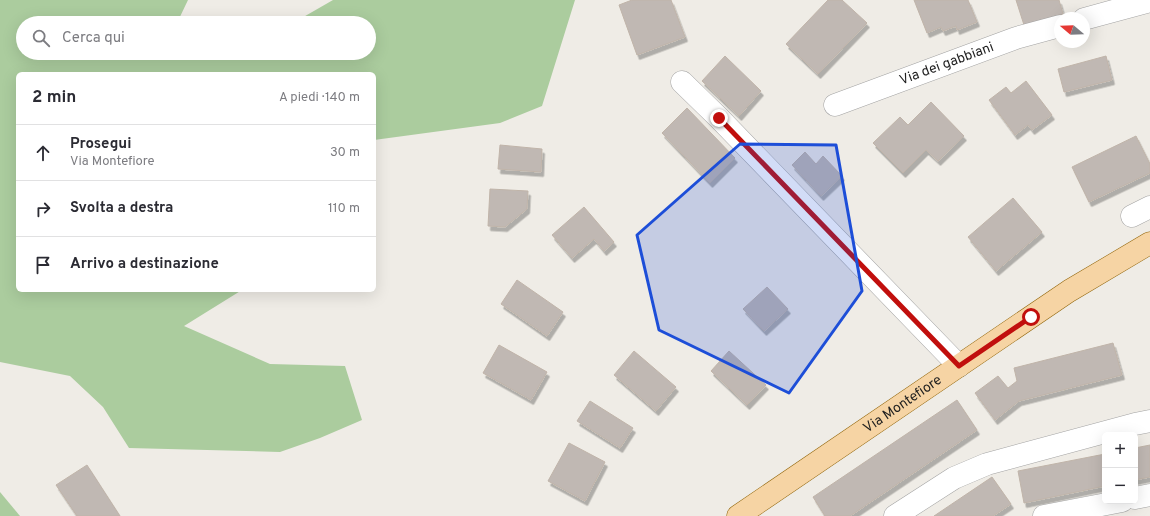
<!DOCTYPE html>
<html lang="it">
<head>
<meta charset="utf-8">
<style>
  body { margin:0; font-family:Overpass,sans-serif; background:#f7f7f7; color:#2b2b33 }
  .controls { position:absolute; right:12px; bottom:12px; display:grid; overflow:hidden; border-radius:6px; box-shadow:0 4px 16px #0002 }
  .controls button { width:36px; height:36px; display:grid; place-items:center; padding:0; border:0; border-bottom:1px solid #e1e1e2; background:#fff; color:#2b2b33; font:20px sans-serif }
  .compass { position:absolute; left:1054px; top:12px; width:36px; height:36px; border-radius:50%; background:#fff; box-shadow:0 4px 16px #0002; rotate:289deg }
  .stop { position:absolute; width:12px; height:12px; margin:-9px; border:3px solid #c10f0d; border-radius:50%; background:#fff }
  .stop.end { background:#c10f0d; border-color:#fff; box-shadow:0 1px 4px #0008 }
  .list { margin:0; padding:0; list-style:none }
  h2 { display:flex; justify-content:space-between; align-items:center; height:52px; margin:0; padding:0 16px; font-size:17px }
  h2 small { font-size:13px; font-weight:400; color:#7c7c81 }
  .list li { display:grid; grid-template-columns:26px 1fr auto; gap:12px; align-items:center; box-sizing:border-box; height:56px; padding:0 16px; border-top:1px solid #e1e1e2 }
  .list b { display:block; font-size:15px; white-space:nowrap }
  .list p { margin:0; font-size:13px; white-space:nowrap; color:#7c7c81 }
  .list em { font-size:13px; font-style:normal; color:#7c7c81 }
  .icon { flex:none; width:22px; height:22px; fill:none; stroke:currentColor; stroke-width:2; stroke-linecap:round; stroke-linejoin:round }
  .map { position:relative; flex:none; width:1150px; height:516px; overflow:hidden }
  .search { position:absolute; background:#fff; box-shadow:0 4px 16px #0002; left:16px; top:16px; width:360px; height:44px; display:flex; align-items:center; gap:10px; box-sizing:border-box; padding:0 14px; border-radius:22px; color:#7c7c81; font-size:15px }
  .panel { position:absolute; background:#fff; box-shadow:0 4px 16px #0002; left:16px; top:72px; width:360px; height:220px; border-radius:6px }
  .map>svg:first-child { display:block }
</style>
</head>
<body>
<div class="map">
<svg width="1150" height="516" viewBox="0 0 1150 516">
  <defs>
    <filter id="shadow"><feDropShadow dx="2.5" dy="4.5" stdDeviation="0" flood-color="#0004"/></filter>
  </defs>
  <rect width="100%" height="100%" fill="#efece6"/>
  <g fill="#abcc9e">
    <polygon points="0,0 188,0 177,23 23,23 23,53 369,53 369,23 293,23 333,0 575,0 542,106 500,123 374,140 374,74 18,74 18,290 242,290 184,326 270,364 345,366 362,420 320,438 280,452 129,448 103,407 70,376 0,362"/>
    <polygon points="0,492 20,516 0,516"/>
  </g>
  <g fill="#c0b8b3" stroke="#c0b4a9" filter="url(#shadow)">
    <polygon points="632,0 671,0 685,37 637,55 619,5"/>
    <polygon points="828,0 842,0 867,23 818,74 786,44"/>
    <polygon points="914,0 968,0 977,22 957,30 956,26 943,31 941,27 927,33"/>
    <polygon points="1016,0 1059,0 1063,14 1024,25"/>
    <polygon points="725,56 761,91 739,116 702,81"/>
    <polygon points="1106,56 1112,80 1064,92 1058,69"/>
    <polygon points="1026,81 1052,115 1032,130 1028,125 1015,135 989,100 1006,87 1011,93"/>
    <polygon points="931,102 964,136 938,161 926,150 903,173 873,143 900,117 908,125"/>
    <polygon points="687,108 735,158 710,183 662,133"/>
    <polygon points="1136,136 1150,164 1150,173 1089,202 1072,167"/>
    <polygon points="500,145 542,149 541,172 498,169"/>
    <polygon points="805,152 816,164 823,156 842,176 821,196 792,165"/>
    <polygon points="490,189 528,191 527,209 505,227 488,226"/>
    <polygon points="1013,198 1042,232 996,271 968,237"/>
    <polygon points="584,207 614,242 604,251 594,239 572,258 552,235"/>
    <polygon points="517,280 563,312 547,336 501,304"/>
    <polygon points="767,287 788,309 764,331 743,309"/>
    <polygon points="1113,343 1122,375 1019,401 995,420 975,393 998,376 1008,388 1017,381 1014,368"/>
    <polygon points="499,345 547,372 531,400 483,373"/>
    <polygon points="634,351 676,387 656,411 614,375"/>
    <polygon points="729,351 766,385 747,405 711,371"/>
    <polygon points="957,400 977,430 850,516 825,516 813,497"/>
    <polygon points="590,401 633,428 620,448 577,421"/>
    <polygon points="569,443 605,462 585,501 548,481"/>
    <polygon points="1150,445 1150,477 1135,480 1135,448"/>
    <polygon points="1105,454 1105,486 1024,503 1018,471"/>
    <polygon points="87,465 120,516 77,516 56,485"/>
    <polygon points="992,477 1011,504 993,516 934,516"/>
  </g>
  <g fill="none" stroke-linecap="round" stroke-linejoin="round">
    <defs>
      <g id="minor">
        <polyline points="1084,19 1150,1"/>
        <polyline points="682,82 719,118 959,366"/>
        <path id="s1" d="M 835,105 L 1016,38 L 1060,26"/>
        <polyline points="1132,216 1150,207"/>
        <polyline points="1135,498 1150,495"/>
        <polyline points="895,516 954,478 987,464 1135,424 1150,421"/>
        <polyline points="1044,516 1122,501"/>
      </g>
      <g id="major">
        <path id="s2" d="M 738,516 L 1069,291 L 1150,243"/>
      </g>
    </defs>
    <use href="#minor" stroke="#a3a3a3" stroke-width="23"/>
    <use href="#major" stroke="#91650a" stroke-width="23"/>
    <use href="#minor" stroke="#fff" stroke-width="22"/>
    <use href="#major" stroke="#f6d4a4" stroke-width="22"/>
  </g>
  <g fill="none" stroke-linecap="round" stroke-linejoin="round">
    <polyline stroke="#c10f0d" stroke-width="5" points="719,118 959,366 1031,317"/>
  </g>
  <path fill="#1d4ed8" fill-opacity="0.2" stroke="#1d4ed8" stroke-width="3" stroke-linejoin="round" d="M 740,144 L 836,145 L 862,291 L 789,393 L 659,330 L 637,235 Z"/>
  <g text-anchor="middle" dominant-baseline="central" stroke-width="3" stroke-linejoin="round" paint-order="stroke">
    <g font-size="14" fill="#1f1f1f" stroke="#fff">
      <text stroke="none"><textPath href="#s1" startOffset="119">Via dei gabbiani</textPath></text>
      <text stroke="none"><textPath href="#s2" startOffset="199">Via Montefiore</textPath></text>
    </g>
  </g>
</svg>
<div class="controls">
<button>+</button>
<button>−</button>
</div>
<svg class="compass" viewBox="-18 -18 36 36"><path d="M0-13l5 13h-10z" fill="#e53935"/><path d="M0 13l5-13h-10z" fill="#7c7c81"/></svg>
<div class="stop" style="left:1031px;top:317px"></div>
<div class="stop end" style="left:719px;top:118px"></div>
<div class="search"><svg class="icon" aria-label="search" viewBox="0 0 24 24"><circle cx="10" cy="10" r="6"/><path d="M15 15l6 6"/></svg>Cerca qui</div>
<section class="panel">
<h2>2 min<small>A piedi · 140 m</small></h2>
<ul class="list">
<li><svg class="icon" aria-label="ahead" viewBox="0 0 24 24"><path d="M12 20V5M6 11l6-6 6 6"/></svg><div><b>Prosegui</b><p>Via Montefiore</p></div><em>30 m</em></li>
<li><svg class="icon" aria-label="right" viewBox="0 0 24 24"><path d="M7 20v-9h11M14 6l5 5-5 5"/></svg><div><b>Svolta a destra</b></div><em>110 m</em></li>
<li><svg class="icon" aria-label="arrive" viewBox="0 0 24 24"><path d="M6 21V4h12l-3 4 3 4H6"/></svg><div><b>Arrivo a destinazione</b></div></li>
</ul>
</section>
</div>
</body>
</html>
